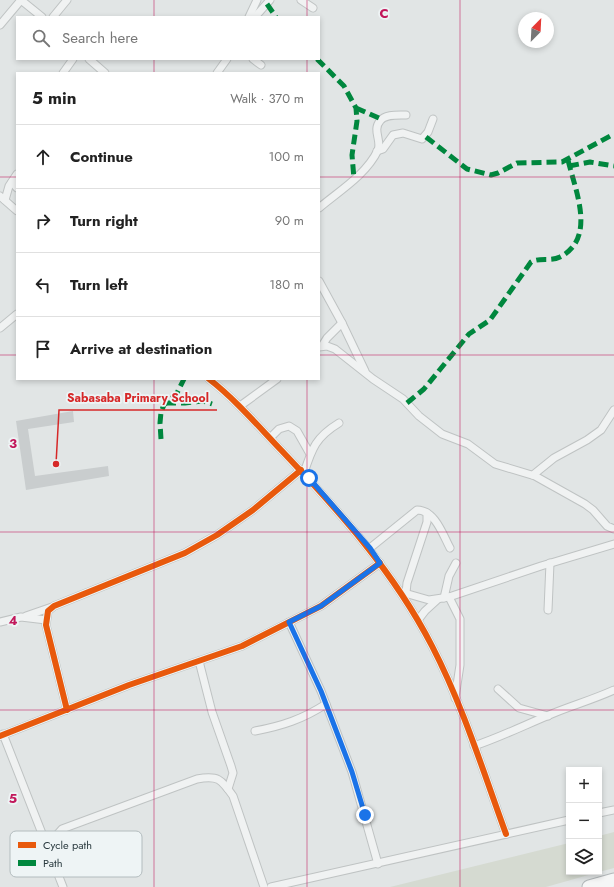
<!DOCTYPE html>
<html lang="en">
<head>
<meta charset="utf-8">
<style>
  body { margin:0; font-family:Jost,sans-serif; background:#f2f2f2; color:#222 }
  .controls { position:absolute; right:12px; bottom:12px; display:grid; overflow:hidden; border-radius:0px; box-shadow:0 2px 6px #0003 }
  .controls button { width:36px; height:36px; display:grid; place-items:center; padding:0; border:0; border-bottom:1px solid #e0e0e0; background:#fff; color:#222; font:20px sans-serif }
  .compass { position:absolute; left:518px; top:12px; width:36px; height:36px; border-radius:50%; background:#fff; box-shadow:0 2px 6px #0003; rotate:24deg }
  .stop { position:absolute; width:12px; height:12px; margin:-9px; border:3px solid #1a73e8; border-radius:50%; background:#fff }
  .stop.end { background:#1a73e8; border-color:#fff; box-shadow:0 1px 4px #0008 }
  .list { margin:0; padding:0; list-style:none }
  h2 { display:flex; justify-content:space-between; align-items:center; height:52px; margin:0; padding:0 16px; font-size:17px }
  h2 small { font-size:13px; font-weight:400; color:#767676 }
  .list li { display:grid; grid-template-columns:26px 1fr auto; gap:12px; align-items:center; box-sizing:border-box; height:64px; padding:0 16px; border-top:1px solid #e0e0e0 }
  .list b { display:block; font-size:15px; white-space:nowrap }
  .list em { font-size:13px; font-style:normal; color:#767676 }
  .icon { flex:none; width:22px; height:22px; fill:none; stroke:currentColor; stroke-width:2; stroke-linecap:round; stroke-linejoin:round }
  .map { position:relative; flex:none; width:614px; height:887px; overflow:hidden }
  .search { position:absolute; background:#fff; box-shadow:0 2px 6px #0003; left:16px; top:16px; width:304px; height:44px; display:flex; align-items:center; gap:10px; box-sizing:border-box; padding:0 14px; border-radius:0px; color:#767676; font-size:15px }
  .panel { position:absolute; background:#fff; box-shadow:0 2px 6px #0003; left:16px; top:72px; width:304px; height:308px; border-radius:0px }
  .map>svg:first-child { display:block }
</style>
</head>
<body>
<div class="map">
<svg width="614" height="887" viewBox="0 0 614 887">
  <rect width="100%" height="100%" fill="#e1e5e5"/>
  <g fill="#d5dad1">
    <polygon points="614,832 614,868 599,872 599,836"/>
    <polygon points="569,843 569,872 599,872 546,887 390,887"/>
  </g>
  <polygon fill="#c9cdce" points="73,411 74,422 28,429 35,476 108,466 109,476 26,490 16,421"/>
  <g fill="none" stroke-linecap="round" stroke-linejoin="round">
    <defs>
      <g id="street">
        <polyline points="21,0 42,17"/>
        <polyline points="301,0 313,8"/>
        <polyline points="53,17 67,0"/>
        <polyline points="249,17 257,0"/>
        <polyline points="255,17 270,0"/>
        <polyline points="0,25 21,0"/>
        <polyline points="89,59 105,73"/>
        <polyline points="253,59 261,65"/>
        <polyline points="63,73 73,59"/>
        <polyline points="217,73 227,59"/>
        <polyline points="377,151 383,149 393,135 403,133 422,139 428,132 433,119"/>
        <polyline points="12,182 17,188"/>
        <polyline points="0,196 17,211"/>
        <polyline points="5,200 9,186 17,174"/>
        <path d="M 319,208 C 339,191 366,175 378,150 C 382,141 372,130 380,121 C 385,114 397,115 406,115"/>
        <polyline points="319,281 342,323 365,371"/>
        <polyline points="0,328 17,314"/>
        <polyline points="322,346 327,338 342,323"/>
        <polyline points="319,347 327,346 335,349 373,379 403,399 419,416 442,434 468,444 495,464 535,476 585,504 593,510 607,526 614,529"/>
        <path d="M 209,379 C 236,400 258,426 282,451 C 339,511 394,572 432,646 C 463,706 483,771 506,834"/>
        <polyline points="240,406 277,379"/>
        <polyline points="270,438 279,429 289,426 297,431 310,454"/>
        <path d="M 304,473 C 312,448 316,437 339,423"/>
        <polyline points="533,475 554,458 587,440 601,430 614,410"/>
        <path d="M 370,548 L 417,510 C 435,510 443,535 450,548"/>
        <polyline points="401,592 429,600 449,597 541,566 614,544"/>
        <polyline points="406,593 407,583 427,522 427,513"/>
        <polyline points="449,597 460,619 460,665 455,698"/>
        <polyline points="444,598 449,576 456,563"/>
        <polyline points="548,610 550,563"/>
        <polyline points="26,616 52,607"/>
        <polyline points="418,620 425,611 437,600"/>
        <polyline points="0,622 21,617 46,620"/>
        <polyline points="289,622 321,691 352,772 378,864"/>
        <polyline points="199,661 212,712 231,766 233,773 228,789"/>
        <polyline points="498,689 519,708 548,716"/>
        <polyline points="67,710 46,625 48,611 54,606 185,553 217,535 253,510 301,470"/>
        <path d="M 255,731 C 282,726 303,719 326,704"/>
        <polyline points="3,734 63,887"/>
        <polyline points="0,736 129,685 242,646 321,606 380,563"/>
        <path d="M 474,746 C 501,737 527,724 554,713 C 574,705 594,699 614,690"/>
        <polyline points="599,813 614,810"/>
        <path d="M 47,846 L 62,829 L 197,779 C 218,775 221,779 233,796 L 264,887"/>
        <polyline points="271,887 569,820"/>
      </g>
      <polyline id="highway" points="589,887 614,880"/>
    </defs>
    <use href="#street" stroke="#bfc3c3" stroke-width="9"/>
    <use href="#highway" stroke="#b3b8ba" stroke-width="15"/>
    <use href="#street" stroke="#f0f2f2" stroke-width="7"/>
    <use href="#highway" stroke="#f5f6f6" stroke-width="13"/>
    <g stroke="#00873e" stroke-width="5" stroke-dasharray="10 5" stroke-linecap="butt">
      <polyline points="267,4 276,17"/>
      <polyline points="317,59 344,86 356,108 357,121 352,155 354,179"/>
      <polyline points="356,108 381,119"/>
      <polyline points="426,137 467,169 491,175 498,173 517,163 562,162 614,134"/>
      <polyline points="569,166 590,162 614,166"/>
      <polyline points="166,403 185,403 203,401 212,404"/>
      <path d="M 407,403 L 424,389 L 469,334 L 490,320 L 531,262 C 540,257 550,262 560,257 C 597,238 575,190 568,160"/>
      <polyline points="161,439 160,423 161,412 164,405 177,393 184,379"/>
    </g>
    <defs>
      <g id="cycleway">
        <path d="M 209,379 C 236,400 258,426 282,451 C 339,511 394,572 432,646 C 463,706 483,771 506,834"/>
        <polyline points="67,710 46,625 48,611 54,606 185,553 217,535 253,510 301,470"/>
        <polyline points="0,736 129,685 242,646 321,606 380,563"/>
      </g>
    </defs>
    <use href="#cycleway" stroke="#eef4f5" stroke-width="8"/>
    <use href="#cycleway" stroke="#e8590c" stroke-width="6"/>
  </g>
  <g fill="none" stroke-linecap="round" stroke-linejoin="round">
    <polyline stroke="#1a73e8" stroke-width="5" points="309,478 370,548 380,563 321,606 289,622 321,691 352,772 365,815"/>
  </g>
  <path fill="none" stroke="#c2185b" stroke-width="1" stroke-opacity="0.55" d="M 154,0 L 154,17M 307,0 L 307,17M 460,0 L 460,887M 154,59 L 154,73M 307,59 L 307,73M 0,177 L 17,177M 319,177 L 614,177M 0,355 L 17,355M 319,355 L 614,355M 154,379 L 154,887M 307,379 L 307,887M 0,532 L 614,532M 0,710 L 614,710"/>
  <rect x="10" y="831" width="132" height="46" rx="6" fill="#eef4f5" stroke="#b3bcbe" stroke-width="1"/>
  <rect x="18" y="842" width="18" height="6" fill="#e8590c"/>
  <rect x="18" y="860" width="18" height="6" fill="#00873e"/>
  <g font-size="11" fill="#29393e">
    <text x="43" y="849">Cycle path</text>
    <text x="43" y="867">Path</text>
  </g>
  <g font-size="13" text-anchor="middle" font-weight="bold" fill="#c2185b" stroke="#eef4f5" stroke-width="3.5" stroke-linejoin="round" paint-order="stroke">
    <text x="384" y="18">C</text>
    <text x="13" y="448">3</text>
    <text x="13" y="625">4</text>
    <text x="13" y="803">5</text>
  </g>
  <path fill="none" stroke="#d62828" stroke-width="1.5" d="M56 464L59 410H217"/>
  <circle fill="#d62828" stroke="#eef4f5" stroke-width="1.5" cx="56" cy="464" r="4"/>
  <g font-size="12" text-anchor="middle" font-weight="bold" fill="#d62828" stroke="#eef4f5" stroke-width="3.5" stroke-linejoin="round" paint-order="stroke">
    <text x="138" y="402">Sabasaba Primary School</text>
  </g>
</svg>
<div class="controls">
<button>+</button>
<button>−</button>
<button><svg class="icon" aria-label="layers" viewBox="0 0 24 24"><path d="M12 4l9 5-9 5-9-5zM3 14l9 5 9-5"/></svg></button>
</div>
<svg class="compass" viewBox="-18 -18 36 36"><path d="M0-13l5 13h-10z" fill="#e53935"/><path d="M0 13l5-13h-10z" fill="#767676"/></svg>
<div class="stop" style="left:309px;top:478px"></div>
<div class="stop end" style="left:365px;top:815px"></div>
<div class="search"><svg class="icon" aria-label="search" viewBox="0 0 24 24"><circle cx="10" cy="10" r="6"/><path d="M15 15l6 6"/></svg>Search here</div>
<section class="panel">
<h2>5 min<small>Walk · 370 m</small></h2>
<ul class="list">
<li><svg class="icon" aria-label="ahead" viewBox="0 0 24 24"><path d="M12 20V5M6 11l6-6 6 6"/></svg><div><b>Continue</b></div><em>100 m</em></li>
<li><svg class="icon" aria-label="right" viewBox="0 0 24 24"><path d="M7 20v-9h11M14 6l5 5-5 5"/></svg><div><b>Turn right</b></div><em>90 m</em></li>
<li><svg class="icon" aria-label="left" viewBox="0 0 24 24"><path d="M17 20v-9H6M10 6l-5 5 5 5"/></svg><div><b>Turn left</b></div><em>180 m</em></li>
<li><svg class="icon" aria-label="arrive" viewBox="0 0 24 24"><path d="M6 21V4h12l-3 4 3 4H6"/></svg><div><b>Arrive at destination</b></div></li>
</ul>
</section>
</div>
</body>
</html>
